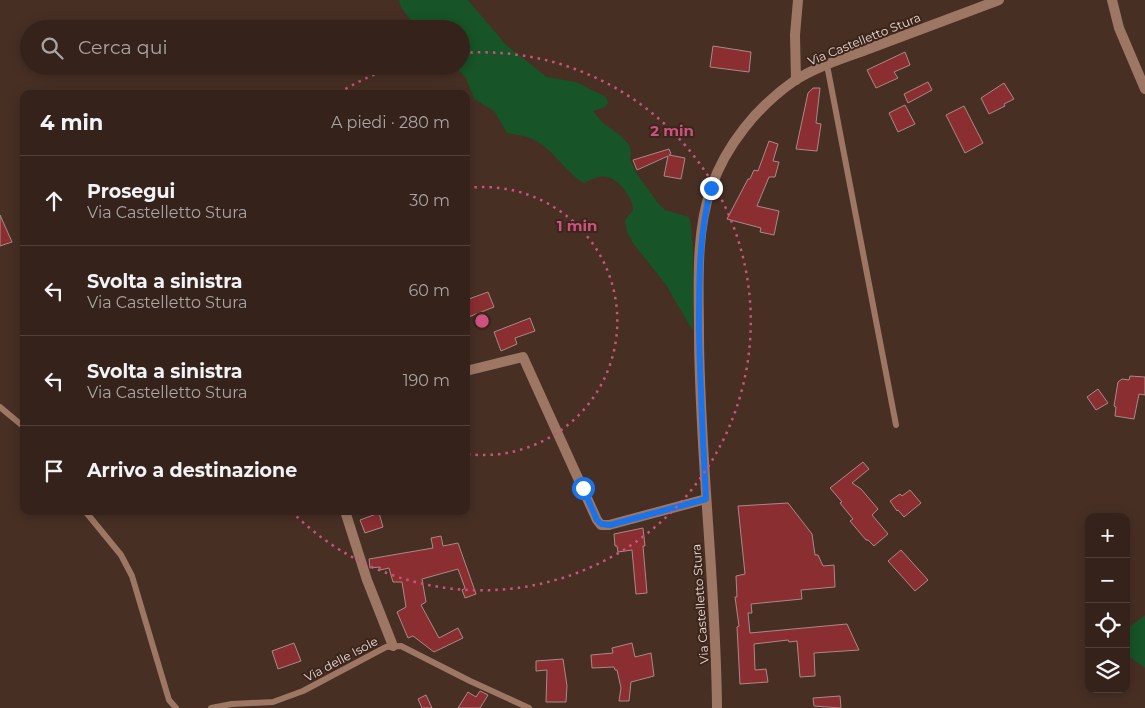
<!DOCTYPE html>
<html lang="it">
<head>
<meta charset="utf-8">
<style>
  body { margin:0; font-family:Montserrat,sans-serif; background:#3d2b24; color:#f1f3f6 }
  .controls { position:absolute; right:15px; bottom:15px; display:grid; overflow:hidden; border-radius:10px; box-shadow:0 2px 12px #0003 }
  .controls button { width:45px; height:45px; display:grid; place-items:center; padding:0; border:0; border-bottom:1px solid #4f403a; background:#35231b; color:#f1f3f6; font:25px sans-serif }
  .stop { position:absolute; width:15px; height:15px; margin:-11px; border:4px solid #1a73e8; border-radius:50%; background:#fff }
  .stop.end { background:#1a73e8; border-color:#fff; box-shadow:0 1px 5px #0008 }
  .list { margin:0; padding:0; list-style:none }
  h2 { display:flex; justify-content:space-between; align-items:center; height:65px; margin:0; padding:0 20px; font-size:21px }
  h2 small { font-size:16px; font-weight:400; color:#aaa4a3 }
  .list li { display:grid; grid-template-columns:32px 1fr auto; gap:15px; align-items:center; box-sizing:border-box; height:90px; padding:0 20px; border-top:1px solid #4f403a }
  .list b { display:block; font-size:19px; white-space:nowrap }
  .list p { margin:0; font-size:16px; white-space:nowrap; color:#aaa4a3 }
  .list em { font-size:16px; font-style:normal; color:#aaa4a3 }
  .icon { flex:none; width:28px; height:28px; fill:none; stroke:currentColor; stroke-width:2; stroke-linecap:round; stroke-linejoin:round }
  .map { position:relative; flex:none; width:1145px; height:708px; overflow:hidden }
  .search { position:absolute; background:#35231b; box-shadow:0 2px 12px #0003; left:20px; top:20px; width:450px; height:55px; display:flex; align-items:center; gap:12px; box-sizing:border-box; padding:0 18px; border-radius:28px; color:#aaa4a3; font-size:19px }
  .panel { position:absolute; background:#35231b; box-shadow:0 2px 12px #0003; left:20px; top:90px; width:450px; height:425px; border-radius:10px }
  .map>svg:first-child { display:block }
</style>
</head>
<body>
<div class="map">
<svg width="1145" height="708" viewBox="0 0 1145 708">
  <rect width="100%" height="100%" fill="#472f24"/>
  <g fill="#175427">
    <path d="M 399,0 L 468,0 L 506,45 L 547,77 L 576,82 L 606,97 L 608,103 L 605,107 L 593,111 L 603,123 L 621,136 L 629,145 L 631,152 L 630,159 L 637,174 L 658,203 L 665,210 L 689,217 C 692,225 691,235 693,244 L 693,331 L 666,285 L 633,243 L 627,232 L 625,220 L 633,210 C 632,200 629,196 623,188 C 610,173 601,174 584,183 C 564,172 553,147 530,138 C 523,135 514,135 507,133 L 494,111 L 474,99 L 466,78 L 455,66 L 461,66 L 461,29 L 422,29 L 408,17 L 401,7 Z"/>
    <polygon points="1145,615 1145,668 1126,654 1126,630"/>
  </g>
  <g fill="#8a2e31" stroke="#aa8987">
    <polygon points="713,46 751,52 749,72 710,67"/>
    <polygon points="905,52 910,65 894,72 898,78 876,88 867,70"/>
    <polygon points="928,82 932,90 908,103 904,94"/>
    <polygon points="1004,83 1014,99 1004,104 1005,106 989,114 981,98"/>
    <polygon points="813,88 820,88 816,123 821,124 817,151 796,149 808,93"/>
    <polygon points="905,105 915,124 898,132 889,113"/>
    <polygon points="964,106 983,143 965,153 946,115"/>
    <polygon points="769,141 778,144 773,161 779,162 775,177 769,177 757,206 779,211 774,235 760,232 761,228 727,219 748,179 750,179 754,170 758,171"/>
    <polygon points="669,149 671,154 669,155 685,158 681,179 664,176 668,156 637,170 633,160"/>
    <polygon points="0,215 12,242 0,246"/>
    <polygon points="488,292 494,307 466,318 466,300"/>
    <polygon points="530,318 535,331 515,338 517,344 501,351 494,332"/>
    <polygon points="1130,376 1145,377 1145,395 1139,394 1134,419 1115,416 1116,407 1114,406 1118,382 1122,379 1129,380"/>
    <polygon points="1098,389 1108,403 1096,410 1087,397"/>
    <polygon points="863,462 869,469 852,483 861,489 878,509 872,515 888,534 874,546 868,540 866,540 850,521 853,519 840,503 842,502 830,488"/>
    <polygon points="910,490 921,503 904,517 898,510 897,511 890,501 900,494 902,496"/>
    <polygon points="788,503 812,534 815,555 818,555 823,566 834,565 835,587 801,590 802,599 751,604 752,613 748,613 750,633 847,624 859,650 814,653 815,676 800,677 797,641 789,642 788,640 754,644 755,670 766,669 768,682 740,684 737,627 739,626 735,597 737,597 736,576 745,574 738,506"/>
    <polygon points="379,513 383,527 365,533 360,520"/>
    <polygon points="643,528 645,546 643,546 647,593 636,594 632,550 618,552 617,546 615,546 614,534"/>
    <polygon points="441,536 443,546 458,543 476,594 465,598 462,590 465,588 458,569 422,579 426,602 421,605 439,638 458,628 463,638 434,652 413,636 408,638 397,612 406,607 402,582 393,582 389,568 380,570 380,567 370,568 369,559 433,548 431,538"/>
    <polygon points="901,550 928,580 915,591 888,561"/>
    <polygon points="294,643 301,661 278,669 272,651"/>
    <polygon points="632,643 635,657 651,653 654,676 631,682 629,701 619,701 621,688 617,670 615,670 614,667 592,668 591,655 613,653 612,648"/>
    <polygon points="563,659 567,686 566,702 546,702 547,670 536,671 536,661"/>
    <polygon points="480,691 488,695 480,708 458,708 468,692 476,697"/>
    <polygon points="426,695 432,708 422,708 418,699"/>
    <polygon points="840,696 841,708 814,706 813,698"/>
  </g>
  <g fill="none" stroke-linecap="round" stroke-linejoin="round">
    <g stroke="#9d7664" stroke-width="6">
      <polyline points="827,65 896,425"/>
      <polyline points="0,407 24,427"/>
      <polyline points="85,511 121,555 132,576 169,700 176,708"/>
      <polyline points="211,708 232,704 273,702 303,691 386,647 401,646 470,681 529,708"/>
    </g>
    <g stroke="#9d7664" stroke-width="10">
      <polyline points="1112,0 1119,28 1145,89"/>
      <polyline points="796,80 795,35 798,0"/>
      <polyline points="466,371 523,357 597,520 601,525 609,525 706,499"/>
      <polyline points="345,511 367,580 393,646"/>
    </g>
    <path stroke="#9d7664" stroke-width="10" d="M 717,708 C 716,584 700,461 699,337 C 699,288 695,235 711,188 C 726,145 757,107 794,81 C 817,66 845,58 871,48 C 914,32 957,16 999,0"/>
  </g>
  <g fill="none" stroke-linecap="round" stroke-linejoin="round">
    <path stroke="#1a73e8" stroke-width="6" d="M 583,488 L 597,520 L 601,524 L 610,525 L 706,499 C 703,442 700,385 699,328 C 699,280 699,234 711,188"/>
  </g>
  <g fill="none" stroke="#ce527f" stroke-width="2.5" stroke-dasharray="2.5 5">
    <path d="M467 188A134 134 0 1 1 467 454"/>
    <path d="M339 93A269 269 0 0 1 394 67M463 53A269 269 0 1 1 293 513"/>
  </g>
  <g text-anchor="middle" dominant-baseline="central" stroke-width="4" stroke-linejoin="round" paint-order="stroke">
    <g font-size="12" fill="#ebdbd4" stroke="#3c251b">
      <text transform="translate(864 39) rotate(-22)">Via Castelletto Stura</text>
      <text transform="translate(700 604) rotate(-94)">Via Castelletto Stura</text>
      <text transform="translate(341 659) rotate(-28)">Via delle Isole</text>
    </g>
  </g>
  <circle cx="482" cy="321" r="8" fill="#ce527f" stroke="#3c251b" stroke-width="2.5"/>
  <g font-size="15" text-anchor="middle" font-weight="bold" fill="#ce527f" stroke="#3c251b" stroke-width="4" stroke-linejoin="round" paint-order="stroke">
    <text x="672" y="136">2 min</text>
    <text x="577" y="231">1 min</text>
  </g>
</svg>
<div class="controls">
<button>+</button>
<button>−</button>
<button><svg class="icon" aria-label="locate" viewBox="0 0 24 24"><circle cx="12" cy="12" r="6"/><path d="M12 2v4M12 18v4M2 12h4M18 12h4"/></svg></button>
<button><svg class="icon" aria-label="layers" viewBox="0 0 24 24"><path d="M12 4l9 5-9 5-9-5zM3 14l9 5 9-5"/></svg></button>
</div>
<div class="stop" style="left:583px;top:488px"></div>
<div class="stop end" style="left:711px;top:188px"></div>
<div class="search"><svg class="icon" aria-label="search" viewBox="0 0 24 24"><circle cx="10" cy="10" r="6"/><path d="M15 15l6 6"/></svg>Cerca qui</div>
<section class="panel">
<h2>4 min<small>A piedi · 280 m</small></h2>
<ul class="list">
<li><svg class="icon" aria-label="ahead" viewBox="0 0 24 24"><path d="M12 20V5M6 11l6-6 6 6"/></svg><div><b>Prosegui</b><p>Via Castelletto Stura</p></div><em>30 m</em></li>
<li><svg class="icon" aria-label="left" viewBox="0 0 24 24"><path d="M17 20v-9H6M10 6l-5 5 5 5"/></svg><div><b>Svolta a sinistra</b><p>Via Castelletto Stura</p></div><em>60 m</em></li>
<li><svg class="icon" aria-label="left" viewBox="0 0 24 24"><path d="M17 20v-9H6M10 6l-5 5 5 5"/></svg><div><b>Svolta a sinistra</b><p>Via Castelletto Stura</p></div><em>190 m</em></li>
<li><svg class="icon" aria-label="arrive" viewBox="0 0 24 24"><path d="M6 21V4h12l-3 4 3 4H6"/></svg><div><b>Arrivo a destinazione</b></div></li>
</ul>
</section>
</div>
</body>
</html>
